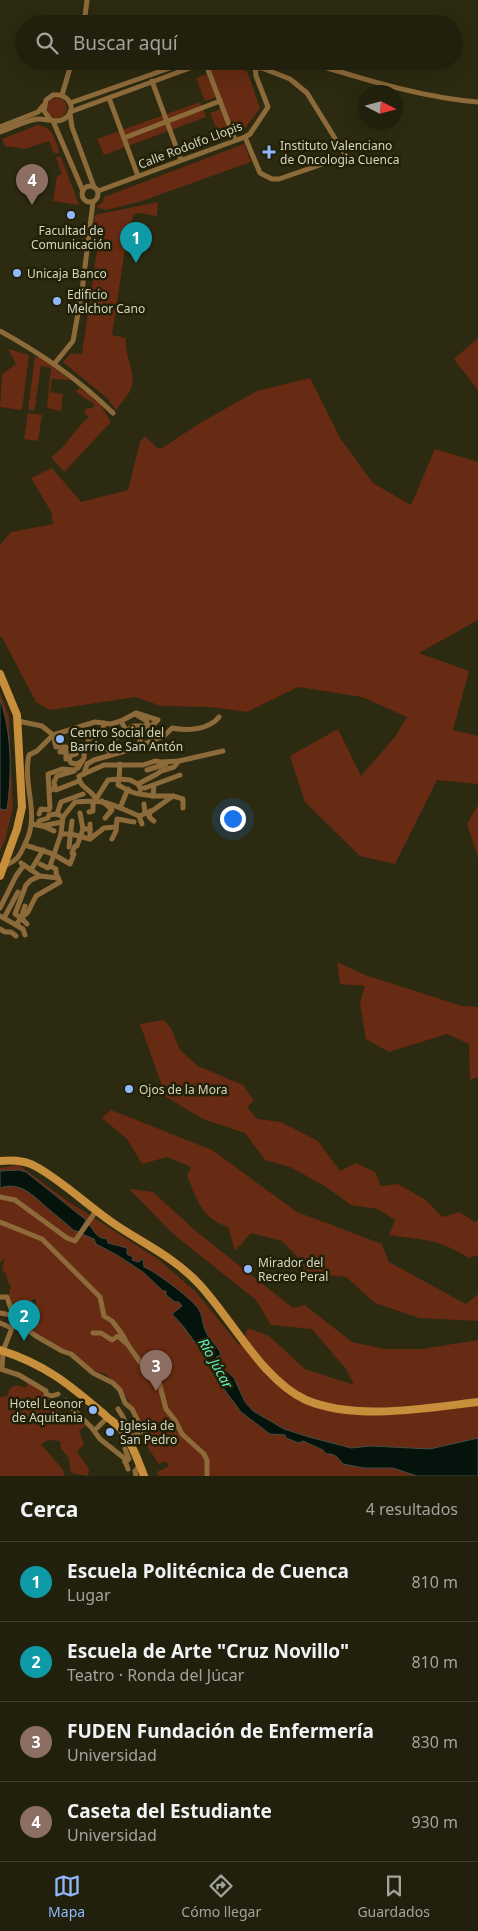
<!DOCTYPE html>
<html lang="es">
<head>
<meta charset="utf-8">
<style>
  body { margin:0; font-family:"Noto Sans",sans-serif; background:#292815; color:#f1f3f6 }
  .compass { position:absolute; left:358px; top:85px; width:45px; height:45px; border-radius:50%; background:#21200c; box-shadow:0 5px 20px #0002; rotate:96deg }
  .you { position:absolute; left:232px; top:818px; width:18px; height:18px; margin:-12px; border:4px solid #fff; border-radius:50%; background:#1a73e8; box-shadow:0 0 0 8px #1a73e833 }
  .badge { display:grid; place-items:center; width:32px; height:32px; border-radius:50%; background:#91b8fd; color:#fff; font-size:16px; font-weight:700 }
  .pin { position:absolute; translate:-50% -41px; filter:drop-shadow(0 1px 2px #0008) }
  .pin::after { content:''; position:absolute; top:26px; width:18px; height:15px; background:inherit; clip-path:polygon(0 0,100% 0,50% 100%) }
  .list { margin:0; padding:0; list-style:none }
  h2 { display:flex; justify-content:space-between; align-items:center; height:65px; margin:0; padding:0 20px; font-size:21px }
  h2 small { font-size:16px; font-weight:400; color:#a2a39d }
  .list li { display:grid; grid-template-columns:32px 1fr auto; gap:15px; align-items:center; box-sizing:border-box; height:80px; padding:0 20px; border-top:1px solid #3e3e2d }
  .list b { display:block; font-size:19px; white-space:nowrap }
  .list p { margin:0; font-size:16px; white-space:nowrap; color:#a2a39d }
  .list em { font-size:16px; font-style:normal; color:#a2a39d }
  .icon { flex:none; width:28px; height:28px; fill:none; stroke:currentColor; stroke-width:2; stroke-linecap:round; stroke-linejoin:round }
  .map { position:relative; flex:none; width:478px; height:1476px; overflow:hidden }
  .search { position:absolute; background:#21200c; box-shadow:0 5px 20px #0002; left:15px; right:15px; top:15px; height:55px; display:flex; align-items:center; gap:12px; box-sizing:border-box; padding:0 18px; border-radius:28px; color:#a2a39d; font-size:19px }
  .sheet { height:385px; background:#21200c }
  nav { display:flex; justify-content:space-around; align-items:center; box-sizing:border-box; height:70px; border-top:1px solid #3e3e2d; background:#21200c; font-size:14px; color:#a2a39d }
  nav a { display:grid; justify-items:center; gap:2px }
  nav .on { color:#91b8fd }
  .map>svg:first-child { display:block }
</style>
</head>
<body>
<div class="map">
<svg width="478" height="1476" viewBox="0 0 478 1476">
  <rect width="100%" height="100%" fill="#2c2a10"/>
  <g fill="#662b12">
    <polygon points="220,65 247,71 260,108 244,130 234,134 209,69"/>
    <polygon points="207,74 216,97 205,101 196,78"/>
    <circle cx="57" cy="108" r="10"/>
    <polygon points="200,102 206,117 104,155 97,139"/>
    <polygon points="221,109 230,132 219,136 210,113"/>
    <path d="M 38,125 C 55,128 54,139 60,153 L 54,153 L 49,141 L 25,149 L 5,146 L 2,139 Z"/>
    <polygon points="244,144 251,162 139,202 106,210 96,207 103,202 104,197"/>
    <polygon points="56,157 61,157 79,205 53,201 57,176 62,174"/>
    <path d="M 158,202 L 157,216 L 138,213 L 133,215 L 126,242 L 112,335 L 126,338 C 124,354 136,375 132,386 C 130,394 121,403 116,410 L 107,398 L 63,362 L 71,353 L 82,354 L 98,244 L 91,242 L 92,240 L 103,243 L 104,238 L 97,237 L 93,233 L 95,215 Z"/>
    <polygon points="478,338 478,390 454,359"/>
    <polygon points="8,349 29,355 22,410 0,407 2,374 16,364"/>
    <polygon points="35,357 42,358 70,380 52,379 50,392 63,394 61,411 47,408 51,368 41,366 35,407 33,411 28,409"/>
    <polygon points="310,378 340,438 373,483 411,505 435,449 478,462 478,620 419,653 469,671 453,730 478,736 478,784 437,780 395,864 360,856 305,802 290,756 338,729 361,776 394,738 407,717 362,697 298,687 247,712 210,707 161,706 135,697 50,710 36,702 3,639 0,637 0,545 11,532 53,524 51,515 53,515 31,478 52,468 81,502 128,490 140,442 145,436 157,448 162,448 200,423 257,391"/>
    <path d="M 79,388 L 91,395 L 95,401 L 99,402 L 111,422 L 64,472 L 51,457 C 67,447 74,429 89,417 L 84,413 L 85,409 L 93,408 L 94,404 L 76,392 Z"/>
    <polygon points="28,413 42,415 38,441 24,439"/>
    <polygon points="0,693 9,717 13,808 5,840 0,851"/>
    <polygon points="478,805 478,857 467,824"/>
    <polygon points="337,962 365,975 462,1006 478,1007 478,1077 470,1080 469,1044 447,1034 389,1052 366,1039 360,1003 365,986 340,984"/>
    <path d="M 164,1020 L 171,1028 L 180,1050 L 198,1066 L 243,1085 L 254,1101 L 247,1107 L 257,1119 L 281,1122 L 318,1141 L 340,1171 L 356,1163 L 375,1172 L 381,1186 L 398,1184 L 426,1200 L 442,1217 L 460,1212 L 475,1222 L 478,1220 L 478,1255 L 469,1258 C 456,1250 440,1242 425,1240 C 413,1238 401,1237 389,1235 L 395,1220 L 378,1209 L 351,1205 L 325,1186 L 290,1167 L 265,1160 L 245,1133 L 203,1119 L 166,1097 L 140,1024 Z"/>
    <path d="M 111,1110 L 212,1150 L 297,1212 L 382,1244 L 389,1262 L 466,1304 L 478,1294 L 478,1321 L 419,1318 L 375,1303 L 346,1277 L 308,1273 L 295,1254 L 282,1241 L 251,1233 L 235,1251 L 228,1227 C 201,1218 198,1201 187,1176 L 191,1167 L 167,1157 L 142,1164 L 127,1139 L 102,1118 Z"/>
    <polygon points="19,1165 69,1202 158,1259 196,1292 240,1346 248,1328 269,1336 305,1369 354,1385 346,1369 312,1329 271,1325 256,1300 172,1233 129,1189 153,1192 197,1232 293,1308 305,1305 352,1342 384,1349 422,1349 478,1340 478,1476 159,1476 157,1472 169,1466 166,1461 159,1464 146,1445 146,1441 148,1440 138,1416 125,1395 106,1374 95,1371 63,1349 30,1330 25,1321 20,1320 22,1317 28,1316 26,1315 36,1309 36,1299 33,1299 30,1303 20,1308 14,1304 11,1305 8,1298 11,1285 9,1285 6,1274 2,1270 5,1258 0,1263 0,1168"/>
    <path d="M 28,1383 L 46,1392 L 45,1398 L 49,1399 L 65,1418 L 68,1415 L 73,1416 L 74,1414 L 86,1425 L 79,1431 L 84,1444 L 77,1452 L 89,1469 L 88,1476 L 71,1473 L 69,1459 L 61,1448 L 60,1441 L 48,1440 L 41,1444 L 63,1470 L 64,1476 L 0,1476 L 0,1397 L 7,1396 C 10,1385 15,1383 26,1388 Z"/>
  </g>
  <g fill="#05130d" stroke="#434d44">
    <path d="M 0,699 C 12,734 12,773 7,810 L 0,809 Z"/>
    <path d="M 19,1170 L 26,1172 L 86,1220 L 79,1232 L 73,1230 C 66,1223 59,1218 52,1212 C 36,1199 22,1180 0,1188 L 0,1171 Z"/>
    <path d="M 89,1224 C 94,1232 98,1239 107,1239 L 108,1243 L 127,1248 L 127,1254 L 133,1257 L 132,1260 L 138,1262 L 143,1259 L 144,1267 C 155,1271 189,1297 197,1307 C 203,1314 202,1324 206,1332 C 210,1341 218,1345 221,1355 L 216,1357 L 218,1363 L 234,1378 L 245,1402 L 253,1411 L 284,1429 L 309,1437 L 351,1448 L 371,1446 L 430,1449 L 478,1438 L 478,1476 L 417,1476 L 393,1468 L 364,1468 L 343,1464 C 338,1457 334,1453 326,1454 L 323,1450 L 303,1441 L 299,1443 L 286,1438 L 285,1435 L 270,1434 L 241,1412 L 221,1385 L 213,1367 L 183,1326 L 172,1314 L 182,1306 L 179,1302 L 175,1302 L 166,1295 L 166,1291 L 163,1291 L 143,1272 L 117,1255 L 96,1244 L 94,1239 L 82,1234 Z"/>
  </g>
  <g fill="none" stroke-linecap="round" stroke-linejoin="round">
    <polyline stroke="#45442b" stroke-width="5" stroke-dasharray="5 2.5" stroke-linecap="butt" points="64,1398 71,1407"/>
    <g stroke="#8d6a3a" stroke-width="5">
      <polyline points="84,24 87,0"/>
      <polyline points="247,61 255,68 262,68 268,61"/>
      <path d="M 304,61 C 361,78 418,97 478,102"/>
      <polyline points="205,62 235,140"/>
      <polyline points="152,81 181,160"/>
      <polyline points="62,95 72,61"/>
      <polyline points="109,98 138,176"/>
      <polyline points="70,103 190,61"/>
      <polyline points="70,112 209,61"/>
      <polyline points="70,114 72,127 94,187"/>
      <polyline points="53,121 83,191"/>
      <polyline points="0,127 38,112 44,105"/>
      <path d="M 0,132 C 11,128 25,121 37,119 C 46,118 57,124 64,119 C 79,110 68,92 53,95 L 46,100 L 44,111 L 51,120"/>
      <polyline points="245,137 260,173 272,179 279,179 346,156 307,93 290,79 262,68"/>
      <polyline points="124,138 220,101"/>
      <circle cx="90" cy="194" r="8"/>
      <polyline points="98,191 245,137 250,134 268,107 256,76 255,68"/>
      <path d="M 0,331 C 43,355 78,379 113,413"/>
      <polyline points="55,363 73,341 82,291 93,202"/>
      <polyline points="135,714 147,721 147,726"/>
      <polyline points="18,721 42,726 53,735 95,722 111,724 121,721 136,713 158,720 151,726 133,726 114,739 115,744"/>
      <polyline points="121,721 127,732 133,736"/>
      <polyline points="53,735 56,747 66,747 66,752 60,752"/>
      <polyline points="139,744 143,732 151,729 151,726"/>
      <polyline points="107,749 110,752 120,752"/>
      <polyline points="66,752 66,759 69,759 71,763 77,764 82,761"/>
      <polyline points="69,759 70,756 76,754 77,749"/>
      <polyline points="120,764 119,779 130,780 138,784 157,774 161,771 174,767 179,761"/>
      <polyline points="147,770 166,764"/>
      <path d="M 84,774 L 87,764 L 94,760 L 129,750 L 164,736 L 172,728 C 187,731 209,730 219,717"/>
      <polyline points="138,784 140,788 145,788 180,775"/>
      <polyline points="55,787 56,790 79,781"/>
      <polyline points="50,791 55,787 54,782 57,776 74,771"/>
      <polyline points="140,792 140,794 153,796 154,785"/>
      <polyline points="153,796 173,796 183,799 183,808"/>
      <path d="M 96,800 C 93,789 79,789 79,776 L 104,765 L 143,765 L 155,761 L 161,762 L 179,761 L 223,751"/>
      <polyline points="102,801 112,810 105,818"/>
      <polyline points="144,804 145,813"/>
      <polyline points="120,808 128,789"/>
      <polyline points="150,811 149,817 154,821"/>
      <path d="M 89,812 L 93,811 L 93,804 L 108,780 L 119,779 L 118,785 C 126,789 132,794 140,794"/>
      <polyline points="80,813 83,829"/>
      <polyline points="39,814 41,809 49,810 50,808 48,774 62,769 73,770 78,768 84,758 85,745 89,744 88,739 103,733 104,723"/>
      <polyline points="139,816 152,811 173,796"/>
      <polyline points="63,817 57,814 61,802 83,794"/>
      <polyline points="32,824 42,826 62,822"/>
      <polyline points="90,824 90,839"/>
      <polyline points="39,825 39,821 48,818 49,815 57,814"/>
      <polyline points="43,826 54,831"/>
      <polyline points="61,834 71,834 90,839 104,828 115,827"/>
      <polyline points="112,839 116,831 117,819 134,822"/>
      <polyline points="25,845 53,854 70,864 74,854 72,853 75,846 77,846 83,829 90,829"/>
      <polyline points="69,847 72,821"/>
      <polyline points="21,863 40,876 58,878"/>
      <polyline points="40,864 48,868 50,866"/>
      <path d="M 4,866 C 18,860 19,857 25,844 C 41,814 22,786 29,755 L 37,751 L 53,735"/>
      <polyline points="31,870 43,850"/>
      <polyline points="25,906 21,918 27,924"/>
      <polyline points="0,908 16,876 24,865"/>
      <polyline points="0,916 16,925"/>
      <polyline points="4,918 18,892"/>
      <path d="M 21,918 L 28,912 L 36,896 L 60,882 L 56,873 L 56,869 L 50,866 L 61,834 L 63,817 L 75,802 C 107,799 110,804 139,816 L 142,824"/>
      <polyline points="0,929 5,932 11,932 16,936"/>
      <polyline points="25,935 23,929 16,925 21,918 15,914 26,885 31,880 40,876"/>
      <polyline points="0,1197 15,1200 67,1238 75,1241 96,1211"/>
      <polyline points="0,1222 42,1239 100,1297 104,1316 112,1321 122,1334 128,1345 140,1362 159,1382 166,1409 175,1420 182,1434 204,1454 207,1460 207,1476"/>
      <polyline points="0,1297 7,1297 13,1315"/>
      <polyline points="0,1313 27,1318"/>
      <polyline points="25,1321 29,1331 36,1336 62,1351 71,1354 93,1373 113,1383 120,1390 125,1403 132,1409 147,1439"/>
      <polyline points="0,1323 12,1328 3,1351 2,1369"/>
      <polyline points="93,1333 101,1333 112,1340 118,1336 126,1343"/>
      <polyline points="0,1369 19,1375 46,1391"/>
      <polyline points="46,1394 52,1396 58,1394"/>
      <polyline points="71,1407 92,1428 100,1439 124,1458 128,1469"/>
      <polyline points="118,1409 123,1417 131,1437 138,1434"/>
      <polyline points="97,1428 108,1417"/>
      <polyline points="125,1449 129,1459 125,1462"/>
      <polyline points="136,1476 135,1471 140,1465"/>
    </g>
    <g stroke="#c78e3b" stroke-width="8">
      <polyline points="0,674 17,715 22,807 17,829 0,876"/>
      <path d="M 0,1161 C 12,1160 22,1160 33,1165 C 59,1178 88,1206 113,1223 C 142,1243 174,1257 199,1284 C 231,1318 263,1381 306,1400 C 356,1421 426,1408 478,1402"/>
      <path d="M 0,1350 C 45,1364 70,1385 105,1415 C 110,1420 117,1424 122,1430 C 132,1444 138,1460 144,1476"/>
    </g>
  </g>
  <g fill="#91b8fd" stroke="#222006" stroke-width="2">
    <path d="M266.5 144.5h5v5h5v5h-5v5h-5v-5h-5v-5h5z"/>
    <circle cx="71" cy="215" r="5"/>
    <circle cx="17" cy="273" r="5"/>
    <circle cx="57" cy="301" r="5"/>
    <circle cx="60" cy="739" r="5"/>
    <circle cx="129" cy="1089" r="5"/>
    <circle cx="248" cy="1269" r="5"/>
    <circle cx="93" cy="1410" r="5"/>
    <circle cx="110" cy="1432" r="5"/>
  </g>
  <g text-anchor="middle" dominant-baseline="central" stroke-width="5" stroke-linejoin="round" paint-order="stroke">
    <g font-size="12" fill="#d5d5c5" stroke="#222006">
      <text transform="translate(190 145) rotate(-21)">Calle Rodolfo Llopis</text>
    </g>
    <g font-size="12" fill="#d5d5c5" stroke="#222006" text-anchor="start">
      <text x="280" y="145">Instituto Valenciano<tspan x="280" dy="14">de Oncologia Cuenca</tspan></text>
      <text x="71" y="230" text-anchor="middle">Facultad de<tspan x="71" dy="14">Comunicación</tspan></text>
      <text x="27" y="273">Unicaja Banco</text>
      <text x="67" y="294">Edificio<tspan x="67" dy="14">Melchor Cano</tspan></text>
      <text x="70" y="732">Centro Social del<tspan x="70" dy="14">Barrio de San Antón</tspan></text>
      <text x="139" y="1089">Ojos de la Mora</text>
      <text x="258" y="1262">Mirador del<tspan x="258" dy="14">Recreo Peral</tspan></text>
      <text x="83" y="1403" text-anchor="end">Hotel Leonor<tspan x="83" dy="14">de Aquitania</tspan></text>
      <text x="120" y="1425">Iglesia de<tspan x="120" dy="14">San Pedro</tspan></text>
    </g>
    <g font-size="14" font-style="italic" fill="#5bf1c0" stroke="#222006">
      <text transform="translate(216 1363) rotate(61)">Río Júcar</text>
    </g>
  </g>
</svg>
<svg class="compass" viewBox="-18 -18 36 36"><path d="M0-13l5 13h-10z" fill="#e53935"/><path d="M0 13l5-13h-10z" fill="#a2a39d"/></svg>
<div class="you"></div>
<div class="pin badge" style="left:136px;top:263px;background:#0f9aa8">1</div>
<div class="pin badge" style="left:24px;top:1341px;background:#0f9aa8">2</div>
<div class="pin badge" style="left:156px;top:1391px;background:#8d6e63">3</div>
<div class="pin badge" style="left:32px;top:205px;background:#8d6e63">4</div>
<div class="search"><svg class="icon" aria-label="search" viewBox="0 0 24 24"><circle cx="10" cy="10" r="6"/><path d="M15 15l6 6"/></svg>Buscar aquí</div>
</div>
<section class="sheet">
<h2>Cerca<small>4 resultados</small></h2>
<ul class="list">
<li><span class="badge" style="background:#0f9aa8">1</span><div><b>Escuela Politécnica de Cuenca</b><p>Lugar</p></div><em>810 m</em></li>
<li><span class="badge" style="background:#0f9aa8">2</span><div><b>Escuela de Arte &quot;Cruz Novillo&quot;</b><p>Teatro · Ronda del Júcar</p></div><em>810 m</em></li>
<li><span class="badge" style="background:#8d6e63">3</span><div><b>FUDEN Fundación de Enfermería</b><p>Universidad</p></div><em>830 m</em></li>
<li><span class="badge" style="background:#8d6e63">4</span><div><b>Caseta del Estudiante</b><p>Universidad</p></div><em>930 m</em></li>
</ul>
</section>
<nav>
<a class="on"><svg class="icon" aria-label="map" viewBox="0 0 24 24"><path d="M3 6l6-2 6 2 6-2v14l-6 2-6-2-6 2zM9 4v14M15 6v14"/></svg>Mapa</a>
<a><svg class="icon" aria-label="directions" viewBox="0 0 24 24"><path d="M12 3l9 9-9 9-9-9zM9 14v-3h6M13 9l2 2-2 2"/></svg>Cómo llegar</a>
<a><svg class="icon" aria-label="saved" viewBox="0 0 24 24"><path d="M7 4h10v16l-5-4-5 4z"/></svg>Guardados</a>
</nav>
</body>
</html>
